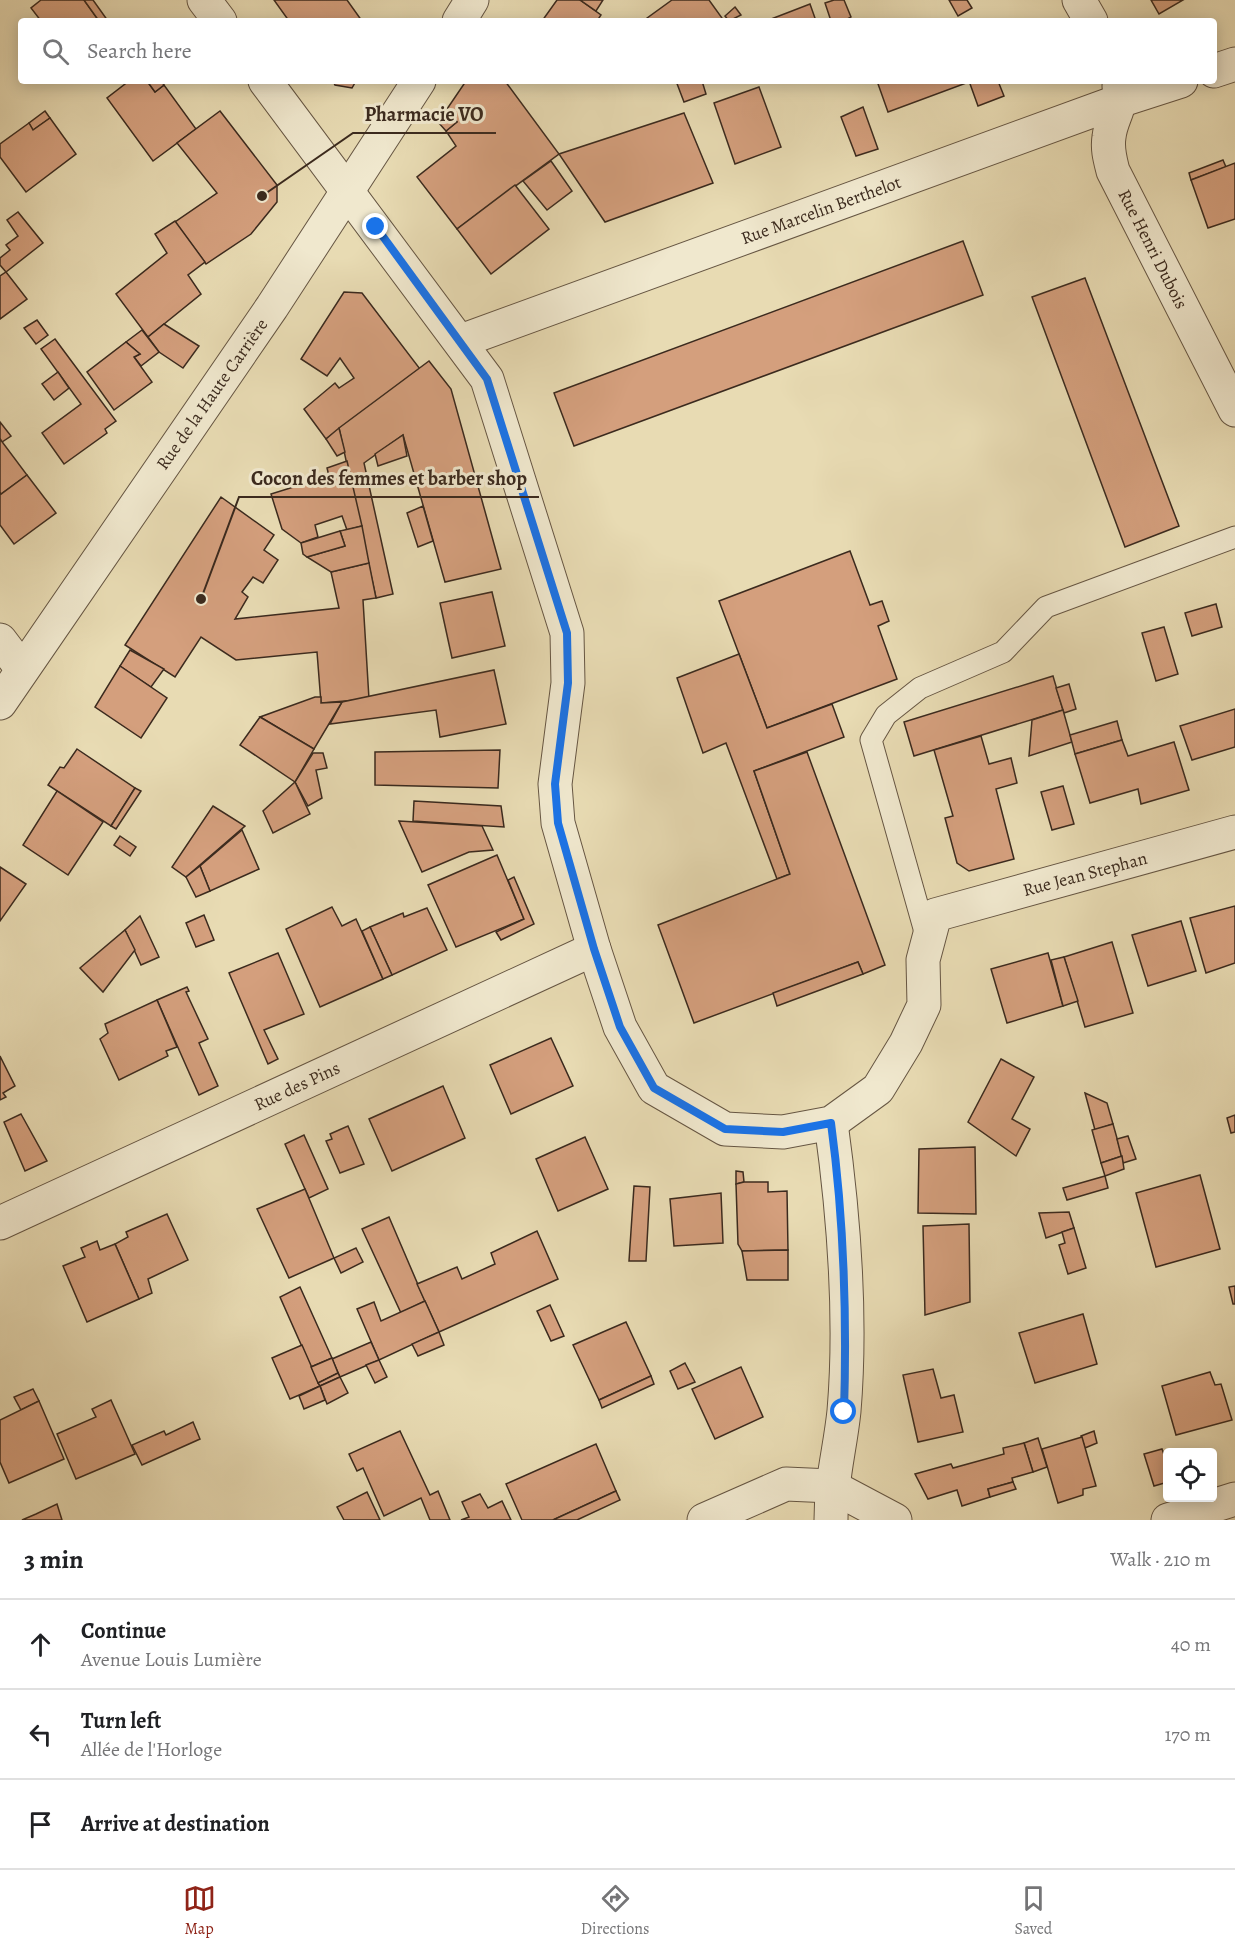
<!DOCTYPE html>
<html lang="en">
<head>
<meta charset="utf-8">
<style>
  body { margin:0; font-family:Alegreya,serif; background:#f2f2f2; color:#202124 }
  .controls { position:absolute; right:18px; bottom:18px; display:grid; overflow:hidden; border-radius:6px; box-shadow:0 3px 15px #0003 }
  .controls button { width:54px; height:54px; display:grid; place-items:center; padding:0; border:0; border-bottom:2px solid #e0e0e0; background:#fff; color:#202124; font:30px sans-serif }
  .stop { position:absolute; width:18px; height:18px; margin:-14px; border:4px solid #1a73e8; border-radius:50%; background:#fff }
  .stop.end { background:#1a73e8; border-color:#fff; box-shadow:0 2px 6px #0008 }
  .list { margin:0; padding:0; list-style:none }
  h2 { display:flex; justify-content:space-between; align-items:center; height:78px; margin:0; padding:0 24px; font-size:26px }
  h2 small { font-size:20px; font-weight:400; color:#757577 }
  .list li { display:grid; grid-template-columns:39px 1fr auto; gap:18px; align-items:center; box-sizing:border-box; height:90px; padding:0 24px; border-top:2px solid #e0e0e0 }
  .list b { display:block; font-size:22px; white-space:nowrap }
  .list p { margin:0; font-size:20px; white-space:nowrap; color:#757577 }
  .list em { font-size:20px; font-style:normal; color:#757577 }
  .icon { flex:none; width:33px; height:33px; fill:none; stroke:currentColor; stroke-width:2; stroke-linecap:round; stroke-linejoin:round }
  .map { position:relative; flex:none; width:1235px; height:1520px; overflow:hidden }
  .search { position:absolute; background:#fff; box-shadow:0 3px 15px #0003; left:18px; right:18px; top:18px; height:66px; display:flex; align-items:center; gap:15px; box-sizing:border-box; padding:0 21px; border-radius:6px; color:#757577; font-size:22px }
  .sheet { height:348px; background:#fff }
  nav { display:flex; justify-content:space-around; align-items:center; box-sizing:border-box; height:84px; border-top:2px solid #e0e0e0; background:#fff; font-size:16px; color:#757577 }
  nav a { display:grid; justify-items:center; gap:3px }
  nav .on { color:#8f2418 }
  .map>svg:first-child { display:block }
</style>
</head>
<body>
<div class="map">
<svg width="1235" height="1520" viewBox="0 0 1235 1520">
  <rect width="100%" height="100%" fill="#e8dbb3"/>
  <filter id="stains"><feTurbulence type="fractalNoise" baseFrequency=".00333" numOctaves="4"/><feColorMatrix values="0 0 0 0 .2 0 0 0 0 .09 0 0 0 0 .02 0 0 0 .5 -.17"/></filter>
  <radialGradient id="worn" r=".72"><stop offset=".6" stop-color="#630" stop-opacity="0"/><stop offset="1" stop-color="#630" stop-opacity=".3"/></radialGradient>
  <g fill="#d49f7d" stroke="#3b2a1e" stroke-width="1.5">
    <polygon points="41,0 84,0 99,21 41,21 31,8"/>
    <polygon points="84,0 93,0 108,21 99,21"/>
    <polygon points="274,0 347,0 362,21 289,21"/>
    <polygon points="557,0 580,0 601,15 597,21 542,21"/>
    <polygon points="580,0 603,0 596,11"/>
    <polygon points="672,0 709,0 722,18 718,21 643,21"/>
    <polygon points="834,0 844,0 851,17 844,21 831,21 825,3"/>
    <polygon points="949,0 967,0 972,8 958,16"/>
    <polygon points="1151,0 1183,0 1159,14"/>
    <polygon points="810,4 816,21 766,21"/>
    <polygon points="735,7 741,15 729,21 725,16"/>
    <polygon points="129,81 147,81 155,92 164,85 196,129 153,161 107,98"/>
    <polygon points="147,81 161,81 164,85 155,92"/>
    <polygon points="333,81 356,81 352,88 335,85"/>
    <polygon points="466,81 505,81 559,154 457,229 417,177 456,146 446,131 457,122 447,109"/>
    <polygon points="676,81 702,81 706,94 684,102"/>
    <polygon points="877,81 969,81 969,82 888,112"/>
    <polygon points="969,81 998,81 1004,96 978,106"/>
    <polygon points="759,87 781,147 735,164 714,103"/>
    <polygon points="863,107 878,149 856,156 841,117"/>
    <polygon points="447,109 457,122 446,131 438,122"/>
    <polygon points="45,111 50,118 33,130 29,123"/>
    <polygon points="220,111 277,185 277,202 251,234 206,264 175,222 217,193 177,143"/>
    <polygon points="684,113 713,183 605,222 559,154"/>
    <polygon points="50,118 76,154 26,192 0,157 0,144 29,123 33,130"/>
    <polygon points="1223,160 1226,167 1191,180 1189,173"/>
    <polygon points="551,161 572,191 547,210 523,181"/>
    <polygon points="1235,163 1235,219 1208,228 1191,180"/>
    <polygon points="515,185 549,229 491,274 457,229"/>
    <polygon points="18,212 43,243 6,272 0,265 0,258 10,250 6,245 18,236 7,220"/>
    <polygon points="175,221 205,262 188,275 201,294 148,337 116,294 167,253 155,234"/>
    <polygon points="963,241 983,295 574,446 554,393"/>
    <polygon points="6,272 27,299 0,319 0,276"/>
    <polygon points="1085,278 1179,526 1125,547 1032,297"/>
    <polygon points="344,292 362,293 420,369 326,439 304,409 335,383 339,388 354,378 340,358 327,376 301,359"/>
    <polygon points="37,320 48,335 36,344 24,328"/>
    <polygon points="164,324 199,346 183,368 159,352 148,337"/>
    <polygon points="142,330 159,352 141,366 134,357 140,354 126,342"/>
    <polygon points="55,339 116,421 105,429 107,433 64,464 42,433 81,404 41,349"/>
    <polygon points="126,342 140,354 134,357 152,382 114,410 87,372"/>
    <polygon points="429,361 451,389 501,569 445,582 403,435 364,463 393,594 376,598 339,428"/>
    <polygon points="58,372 69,388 54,400 42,384"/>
    <polygon points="0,422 11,436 2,442 0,439"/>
    <polygon points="339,428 345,452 337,456 326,439"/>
    <polygon points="403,435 407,456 378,466 375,454"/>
    <polygon points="0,439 27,475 1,494 0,492"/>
    <polygon points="347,461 362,526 347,530 342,516 315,525 318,537 301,543 282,529 271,494 329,476 327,468"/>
    <polygon points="27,475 56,513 14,544 0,525 0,495"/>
    <polygon points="221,497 274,535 264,550 278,560 263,583 253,577 242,592 248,597 235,619 339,608 331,572 369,563 376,598 363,600 369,699 321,703 317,652 236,660 201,637 175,677 125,645"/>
    <polygon points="423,506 433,541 418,547 407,513"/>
    <polygon points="362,526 369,563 331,572 307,557 345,546 340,531"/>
    <polygon points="340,531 345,546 307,557 303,554 301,543"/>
    <polygon points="850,551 870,605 882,601 889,621 878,626 897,679 767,728 719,601"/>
    <polygon points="492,592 505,646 452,658 440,603"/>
    <polygon points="1216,604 1222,627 1192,636 1185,613"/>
    <polygon points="1164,627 1178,674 1156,681 1142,633"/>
    <polygon points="130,650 164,669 151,687 120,666"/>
    <polygon points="739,654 767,728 832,704 844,737 754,771 790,874 777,879 726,743 703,753 677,678"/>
    <polygon points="120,666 167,698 141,738 95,707"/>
    <polygon points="494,670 506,724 440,737 436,710 330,724 342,702"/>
    <polygon points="1053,676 1063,710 914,756 904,722"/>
    <polygon points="1069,684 1076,709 1064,713 1056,688"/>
    <polygon points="315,697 321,697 321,703 342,702 314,749 260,717"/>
    <polygon points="1235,709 1235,747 1192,760 1180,726"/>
    <polygon points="1063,710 1072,742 1029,756 1032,720"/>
    <polygon points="260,717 314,749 295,782 240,745"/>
    <polygon points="1117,721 1122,740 1075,754 1070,735"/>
    <polygon points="981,736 989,764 1011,758 1017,783 996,789 1014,859 969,871 957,863 945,818 953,816 934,750"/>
    <polygon points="1122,740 1128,756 1174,742 1189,790 1141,804 1138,789 1090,803 1075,754"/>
    <polygon points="77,749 135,788 111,826 48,785 60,767 64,768"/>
    <polygon points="500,750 498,788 375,785 375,752"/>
    <polygon points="807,752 885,965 863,974 858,962 694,1023 658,925 790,874 754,771"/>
    <polygon points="313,753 323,753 327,768 316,770 322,798 308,806 295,782"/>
    <polygon points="295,782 310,814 273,833 263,811"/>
    <polygon points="1063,786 1074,824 1052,830 1041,792"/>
    <polygon points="135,788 141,791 116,829 111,826"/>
    <polygon points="57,791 103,822 68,875 23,845"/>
    <polygon points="414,801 501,806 504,827 413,821"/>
    <polygon points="213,806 245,826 186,877 172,867"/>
    <polygon points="399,821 482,826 493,850 469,852 422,872"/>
    <polygon points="242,830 259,869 210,891 200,866"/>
    <polygon points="120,836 136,847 130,856 114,845"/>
    <polygon points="497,855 524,919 456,947 428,885"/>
    <polygon points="200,866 210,891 196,897 186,877"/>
    <polygon points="0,867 26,884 0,921"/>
    <polygon points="514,877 534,924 501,940 496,932 524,919 508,880"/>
    <polygon points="1235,906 1235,963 1206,973 1190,918"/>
    <polygon points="332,907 342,926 356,919 383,979 320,1007 286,929"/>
    <polygon points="427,908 447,950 392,975 370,927 403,913 404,917"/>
    <polygon points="204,915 214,940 196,947 186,923"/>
    <polygon points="140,916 159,957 141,965 125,930"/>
    <polygon points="1181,921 1196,971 1148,986 1132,935"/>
    <polygon points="370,927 392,975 383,979 362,931"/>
    <polygon points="125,930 135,950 103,992 80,968"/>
    <polygon points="1112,942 1133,1013 1085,1027 1064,957"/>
    <polygon points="278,953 304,1014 264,1030 278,1059 268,1064 229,973"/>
    <polygon points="1048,953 1063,1006 1007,1023 991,969"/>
    <polygon points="1064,957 1078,1001 1063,1006 1051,960"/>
    <polygon points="858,962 863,974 777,1006 773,993"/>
    <polygon points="187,987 189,991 186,992 208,1039 199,1043 218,1086 199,1095 157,1000"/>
    <polygon points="157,1000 177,1047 166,1051 168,1056 119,1080 100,1039 108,1033 105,1024"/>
    <polygon points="551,1038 573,1086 511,1114 490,1065"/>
    <polygon points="0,1056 15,1086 3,1093 6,1097 0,1100"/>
    <polygon points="1001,1059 1034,1077 1012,1119 1030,1129 1016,1156 968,1122"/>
    <polygon points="443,1086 465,1138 392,1171 369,1119"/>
    <polygon points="1085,1093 1107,1103 1113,1124 1095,1130"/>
    <polygon points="21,1114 47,1161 25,1171 4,1122"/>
    <polygon points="1235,1115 1235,1132 1231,1133 1227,1118"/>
    <polygon points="1113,1124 1122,1156 1101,1163 1092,1130"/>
    <polygon points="348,1126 364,1164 340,1173 326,1141 332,1139 330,1134"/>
    <polygon points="304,1135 328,1189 309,1198 285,1144"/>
    <polygon points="1128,1136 1136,1159 1123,1163 1117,1139"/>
    <polygon points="585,1137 608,1189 558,1211 536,1159"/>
    <polygon points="975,1147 976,1214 918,1213 919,1149"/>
    <polygon points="1122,1156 1124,1169 1105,1176 1101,1163"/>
    <polygon points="736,1171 743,1172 744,1182 736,1184"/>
    <polygon points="1200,1175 1220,1249 1156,1267 1136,1193"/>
    <polygon points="1105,1176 1108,1188 1067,1200 1063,1188"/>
    <polygon points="744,1182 768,1182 768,1192 787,1191 788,1250 742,1251 738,1244 736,1184"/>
    <polygon points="634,1186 650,1187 646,1261 629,1261"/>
    <polygon points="305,1189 334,1258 289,1278 257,1209"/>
    <polygon points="721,1193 723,1243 674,1246 670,1199"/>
    <polygon points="1069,1212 1074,1228 1046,1238 1039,1213"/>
    <polygon points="167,1214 188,1260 148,1279 152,1293 139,1299 115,1244 128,1237 126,1232"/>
    <polygon points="389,1217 425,1301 401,1313 362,1229"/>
    <polygon points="969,1224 970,1302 925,1315 923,1226"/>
    <polygon points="1074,1228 1086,1268 1068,1274 1059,1245 1065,1243 1062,1232"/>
    <polygon points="537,1231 558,1279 439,1332 417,1284 457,1267 462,1279 495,1264 491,1253"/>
    <polygon points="97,1241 100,1250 115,1244 139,1299 87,1322 63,1266 85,1257 81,1248"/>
    <polygon points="356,1248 363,1262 341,1273 334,1258"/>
    <polygon points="788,1250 788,1280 747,1280 742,1251"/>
    <polygon points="1235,1286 1235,1304 1233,1304 1229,1287"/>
    <polygon points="300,1287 332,1358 311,1367 280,1297"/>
    <polygon points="425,1301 439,1332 379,1360 357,1309 374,1302 381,1321"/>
    <polygon points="550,1305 564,1336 551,1341 537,1311"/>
    <polygon points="1083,1314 1097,1364 1035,1383 1019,1333"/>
    <polygon points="626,1322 651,1376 599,1400 573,1345"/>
    <polygon points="439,1332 444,1345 418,1356 412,1344"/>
    <polygon points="371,1342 379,1360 340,1377 332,1359"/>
    <polygon points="302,1345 320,1386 290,1399 272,1358"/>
    <polygon points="332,1358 338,1373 318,1383 311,1367"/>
    <polygon points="379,1360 387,1377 375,1383 366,1365"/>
    <polygon points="685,1363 695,1382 678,1389 670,1371"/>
    <polygon points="741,1367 763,1417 715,1439 692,1389"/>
    <polygon points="933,1369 941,1398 954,1395 963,1432 918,1442 903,1375"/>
    <polygon points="1210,1372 1215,1385 1221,1384 1232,1420 1176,1435 1162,1386"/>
    <polygon points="338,1373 340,1377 320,1386 318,1383"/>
    <polygon points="651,1376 654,1384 602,1408 599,1400"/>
    <polygon points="340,1377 348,1393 327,1404 320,1386"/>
    <polygon points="320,1386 325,1400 304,1409 299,1396"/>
    <polygon points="33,1389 39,1401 21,1410 14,1397"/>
    <polygon points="111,1400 135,1454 76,1479 57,1434 96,1417 92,1409"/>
    <polygon points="39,1401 64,1459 9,1483 0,1462 0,1420"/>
    <polygon points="193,1422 200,1439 142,1465 132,1445 164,1431 166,1435"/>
    <polygon points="400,1431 430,1495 438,1491 450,1520 430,1520 421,1498 384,1516 363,1468 357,1471 349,1454"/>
    <polygon points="1094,1431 1097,1443 1085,1448 1081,1436"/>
    <polygon points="1082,1437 1096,1486 1083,1489 1083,1495 1058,1503 1042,1449"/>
    <polygon points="1038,1438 1047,1467 1033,1472 1024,1443"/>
    <polygon points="1024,1443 1033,1472 1012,1478 1013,1482 988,1489 990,1497 962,1506 957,1490 928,1499 915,1474 951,1464 953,1468 1004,1454 1003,1448"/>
    <polygon points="596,1444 616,1491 553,1520 522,1520 506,1484"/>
    <polygon points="1162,1449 1168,1466 1168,1482 1154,1486 1144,1454"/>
    <polygon points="1013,1482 1016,1489 990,1497 988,1489"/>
    <polygon points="616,1491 620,1500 577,1520 553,1520"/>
    <polygon points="367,1492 380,1520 344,1520 337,1507"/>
    <polygon points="480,1494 488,1508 502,1501 511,1520 461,1520 469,1517 462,1502"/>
    <polygon points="57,1504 62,1520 22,1520 36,1514"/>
  </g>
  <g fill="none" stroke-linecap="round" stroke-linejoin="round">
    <defs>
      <polyline id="lane" points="927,939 871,740 886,715 920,688 1003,652 1046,607 1235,537"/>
      <g id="street">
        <polyline points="204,0 220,21"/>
        <polyline points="1079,0 1091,21"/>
        <polyline points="459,21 472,0"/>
        <polyline points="1214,71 1235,64"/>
        <polyline points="265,81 487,379 567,633 568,683 555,784 558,823 594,949 620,1027 654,1088 725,1129 783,1132 831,1123 878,1089 906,1043 924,1005 923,960 935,915 1235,832"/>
        <path d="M 1119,86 C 1123,108 1111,117 1109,137 C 1107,149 1110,159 1113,171 L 1235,410"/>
        <polyline points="461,341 1122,100 1181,81"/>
        <polyline points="0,640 22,669"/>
        <polyline points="0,703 272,307 419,81"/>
        <polyline points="0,1223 594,949"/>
        <polyline points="704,1520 786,1484 831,1486 895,1520"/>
        <path d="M 831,1520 C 831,1479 840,1450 844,1411 C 852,1315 844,1217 831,1123"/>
        <polyline points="1168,1520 1235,1499"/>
      </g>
    </defs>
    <use href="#lane" stroke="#665643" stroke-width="23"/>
    <use href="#street" stroke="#665643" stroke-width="35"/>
    <use href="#lane" stroke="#f0e8ce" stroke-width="21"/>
    <use href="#street" stroke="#f0e8ce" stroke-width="33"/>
  </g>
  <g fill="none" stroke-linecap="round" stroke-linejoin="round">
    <path stroke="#1a73e8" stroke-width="8" d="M 376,227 L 487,379 L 567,633 L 568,683 L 555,784 L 558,823 L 594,949 L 620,1027 L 654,1088 L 725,1129 L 783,1132 L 831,1123 C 844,1219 847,1315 844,1412"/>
  </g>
  <g text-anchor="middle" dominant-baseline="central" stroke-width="6" stroke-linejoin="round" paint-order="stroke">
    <g font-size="18" fill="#3b2a1e" stroke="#f0e8ce">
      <text transform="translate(821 210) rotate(-20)">Rue Marcelin Berthelot</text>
      <text transform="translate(1153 249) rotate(63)">Rue Henri Dubois</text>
      <text transform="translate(212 394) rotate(-55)">Rue de la Haute Carrière</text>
      <text transform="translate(1085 874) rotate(-15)">Rue Jean Stephan</text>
      <text transform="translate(297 1086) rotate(-25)">Rue des Pins</text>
    </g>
  </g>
  <path fill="none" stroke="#3b2a1e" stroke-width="2" d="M262 196L353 133H496M201 599L239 497H539"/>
  <g fill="#3b2a1e" stroke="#f0e8ce" stroke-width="2">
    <circle cx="262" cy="196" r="6"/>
    <circle cx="201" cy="599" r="6"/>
  </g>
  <g font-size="20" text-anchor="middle" font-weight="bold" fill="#3b2a1e" stroke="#f0e8ce" stroke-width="6" stroke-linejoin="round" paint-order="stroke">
    <text x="424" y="121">Pharmacie VO</text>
    <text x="389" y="485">Cocon des femmes et barber shop</text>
  </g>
  <rect width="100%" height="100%" filter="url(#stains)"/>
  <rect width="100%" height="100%" fill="url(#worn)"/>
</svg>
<div class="controls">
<button><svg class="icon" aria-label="locate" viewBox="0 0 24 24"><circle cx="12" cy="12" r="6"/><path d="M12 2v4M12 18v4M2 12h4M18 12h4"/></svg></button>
</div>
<div class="stop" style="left:844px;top:1412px"></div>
<div class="stop end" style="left:376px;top:227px"></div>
<div class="search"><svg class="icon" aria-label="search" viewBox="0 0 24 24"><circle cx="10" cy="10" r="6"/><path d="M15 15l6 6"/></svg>Search here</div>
</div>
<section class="sheet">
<h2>3 min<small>Walk · 210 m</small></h2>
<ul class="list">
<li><svg class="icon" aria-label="ahead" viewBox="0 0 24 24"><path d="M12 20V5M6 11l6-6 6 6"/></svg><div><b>Continue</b><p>Avenue Louis Lumière</p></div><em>40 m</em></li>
<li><svg class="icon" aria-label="left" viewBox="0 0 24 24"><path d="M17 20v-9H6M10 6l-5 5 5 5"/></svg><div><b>Turn left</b><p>Allée de l'Horloge</p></div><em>170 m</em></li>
<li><svg class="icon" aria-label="arrive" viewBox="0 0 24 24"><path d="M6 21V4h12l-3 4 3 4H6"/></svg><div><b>Arrive at destination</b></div></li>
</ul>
</section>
<nav>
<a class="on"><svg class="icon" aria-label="map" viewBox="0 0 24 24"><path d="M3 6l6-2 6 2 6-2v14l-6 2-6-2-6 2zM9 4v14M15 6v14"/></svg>Map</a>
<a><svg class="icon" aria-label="directions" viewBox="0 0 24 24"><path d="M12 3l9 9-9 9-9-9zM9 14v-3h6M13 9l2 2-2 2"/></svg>Directions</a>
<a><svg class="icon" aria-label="saved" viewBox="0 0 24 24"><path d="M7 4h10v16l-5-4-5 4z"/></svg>Saved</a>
</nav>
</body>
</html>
